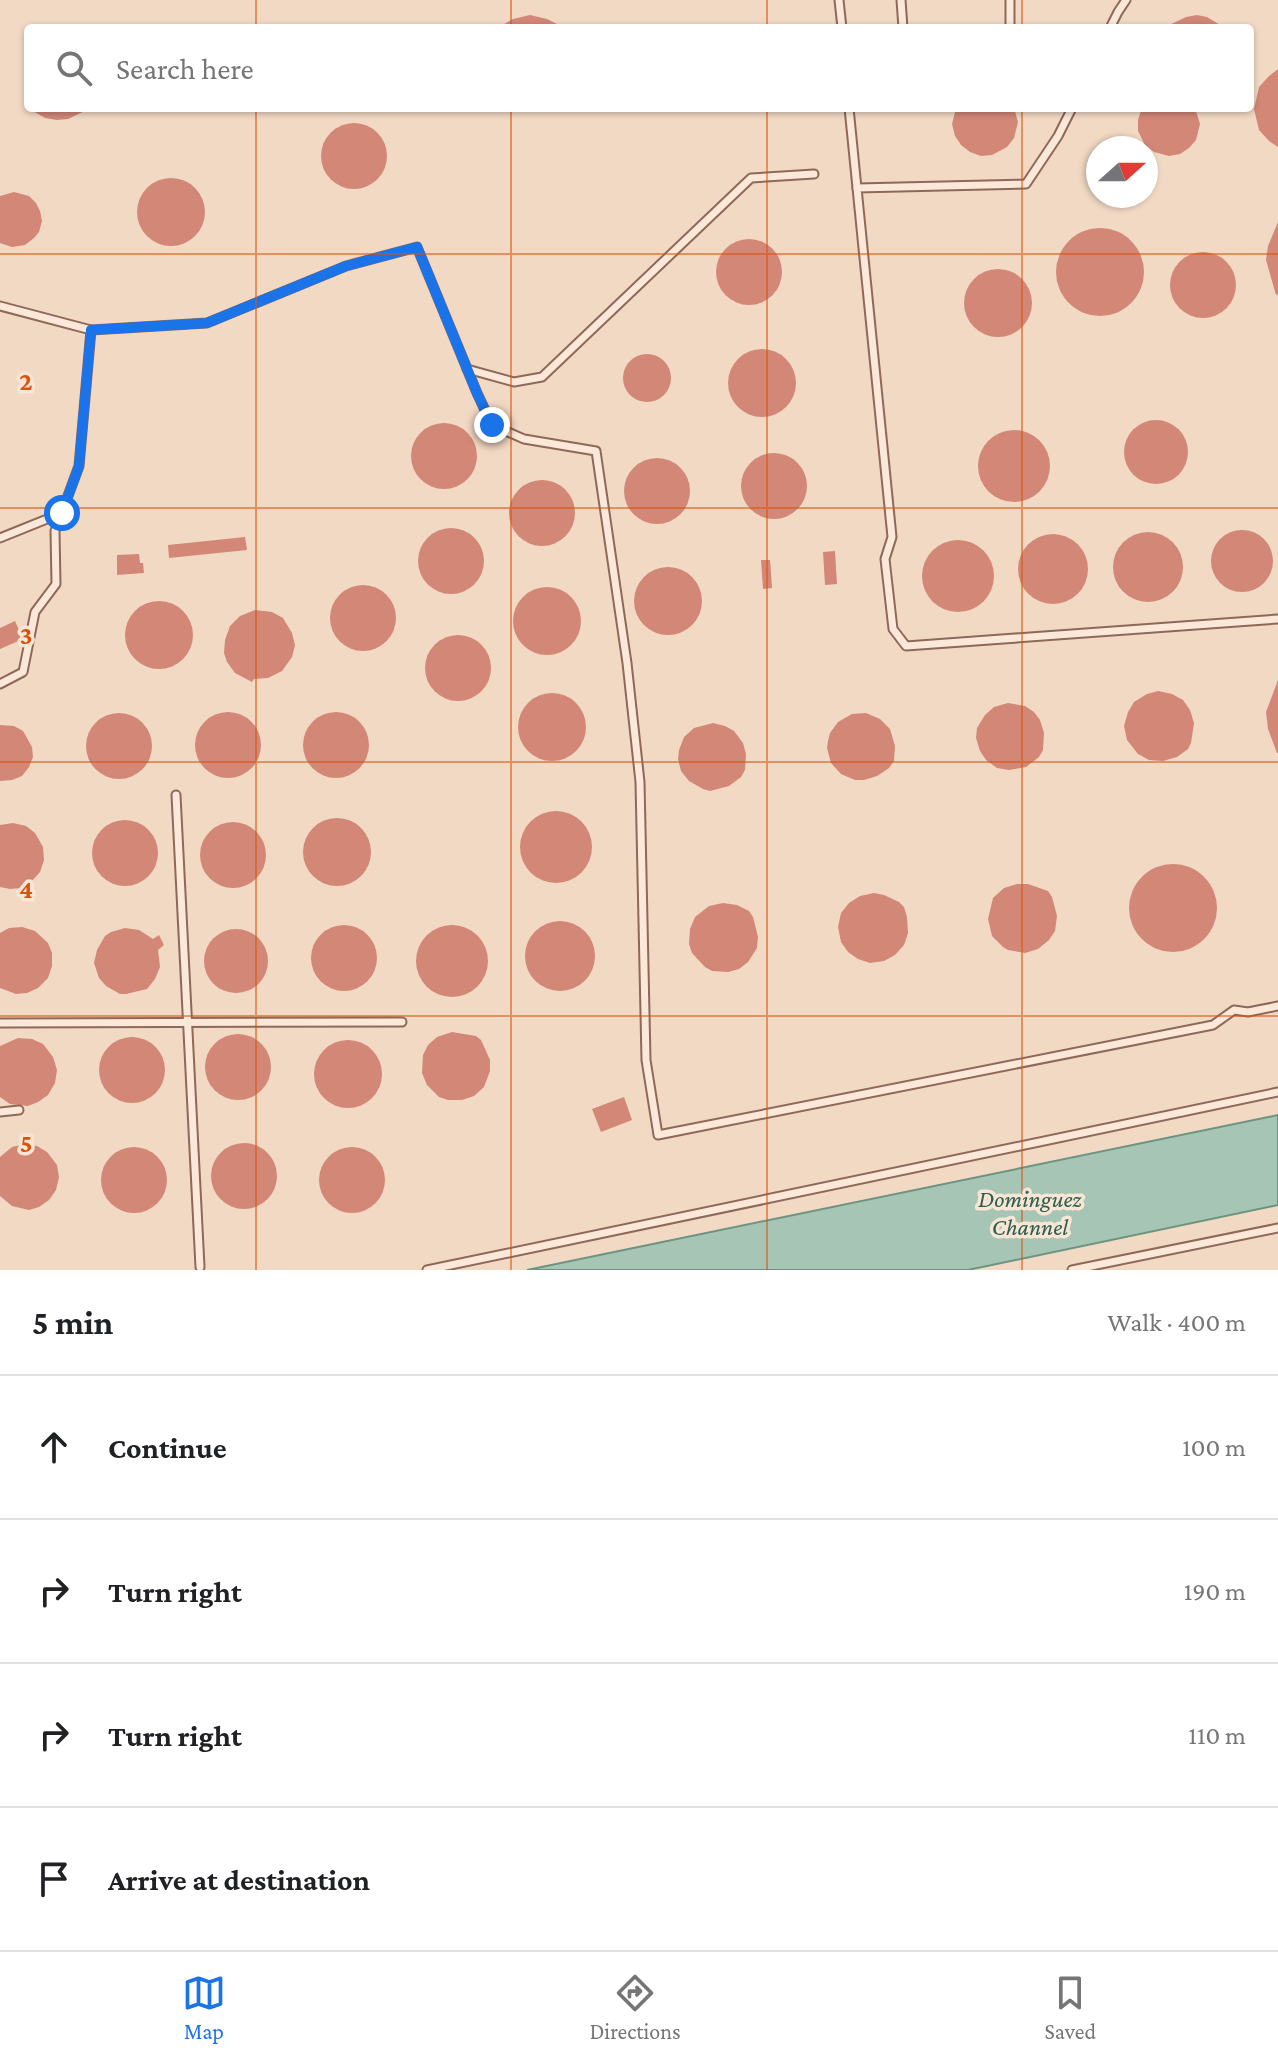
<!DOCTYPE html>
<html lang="en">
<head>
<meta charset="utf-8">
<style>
  body { margin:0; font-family:"Crimson Pro",serif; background:#f2f2f2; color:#202124 }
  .compass { position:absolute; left:1086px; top:136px; width:72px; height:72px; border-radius:50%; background:#fff; box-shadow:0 2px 6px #0004; rotate:69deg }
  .stop { position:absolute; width:24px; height:24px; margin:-18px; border:6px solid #1a73e8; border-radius:50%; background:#fff }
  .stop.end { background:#1a73e8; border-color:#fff; box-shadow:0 2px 8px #0008 }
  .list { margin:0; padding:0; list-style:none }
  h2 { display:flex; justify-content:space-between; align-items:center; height:104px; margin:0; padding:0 32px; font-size:34px }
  h2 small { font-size:26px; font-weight:400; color:#757577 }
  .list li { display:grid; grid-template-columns:52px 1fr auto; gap:24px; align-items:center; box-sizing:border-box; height:144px; padding:0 32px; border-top:2px solid #e0e0e0 }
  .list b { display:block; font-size:30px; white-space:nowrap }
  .list em { font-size:26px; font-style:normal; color:#757577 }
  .icon { flex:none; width:44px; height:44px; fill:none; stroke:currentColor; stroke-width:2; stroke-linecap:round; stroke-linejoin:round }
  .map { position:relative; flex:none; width:1278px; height:1270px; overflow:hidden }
  .search { position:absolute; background:#fff; box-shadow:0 2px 6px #0004; left:24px; right:24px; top:24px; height:88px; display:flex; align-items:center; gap:20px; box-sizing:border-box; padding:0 28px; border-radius:8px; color:#757577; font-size:30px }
  .sheet { height:680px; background:#fff }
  nav { display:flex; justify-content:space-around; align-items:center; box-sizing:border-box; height:112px; border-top:2px solid #e0e0e0; background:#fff; font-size:22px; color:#757577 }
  nav a { display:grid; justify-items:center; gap:4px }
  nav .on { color:#1a73e8 }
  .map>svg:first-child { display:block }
</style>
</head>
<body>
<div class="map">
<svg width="1278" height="1270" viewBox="0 0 1278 1270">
  <rect width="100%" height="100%" fill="#f2d9c4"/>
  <polygon fill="#a6c5b4" stroke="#6c9480" stroke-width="2" points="1278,1115 1278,1205 968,1270 527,1270"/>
  <g fill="#d38777">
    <polygon points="530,15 547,19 565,28 497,28 513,19"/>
    <polygon points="1197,15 1207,17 1225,28 1163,28 1186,17"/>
    <polygon points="1278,69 1278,147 1269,141 1259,130 1254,109 1259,87 1269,76"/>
    <polygon points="28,108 91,108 68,119 57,120 45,118"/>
    <polygon points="956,108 1014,108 1018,122 1014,138 1007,147 992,155 981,156 970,152 961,145 955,136 952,124"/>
    <polygon points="1142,108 1195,108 1200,124 1196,140 1189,148 1180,154 1169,156 1154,152 1145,145 1138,131 1138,120"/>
    <circle cx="354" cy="156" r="33"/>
    <circle cx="171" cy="212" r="34"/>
    <polygon points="14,192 29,196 36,203 40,211 42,221 39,232 34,238 25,245 12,247 0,243 0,196"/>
    <polygon points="1278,222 1278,294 1276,295 1266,260 1268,246"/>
    <circle cx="1100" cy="272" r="44"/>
    <circle cx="749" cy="272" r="33"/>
    <circle cx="1203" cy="285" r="33"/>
    <circle cx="998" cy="303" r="34"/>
    <circle cx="762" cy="383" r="34"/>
    <circle cx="647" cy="378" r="24"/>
    <circle cx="1156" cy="452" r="32"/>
    <circle cx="444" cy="456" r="33"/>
    <circle cx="1014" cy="466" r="36"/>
    <circle cx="774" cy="486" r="33"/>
    <circle cx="657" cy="491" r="33"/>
    <circle cx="542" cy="513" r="33"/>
    <circle cx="451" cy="561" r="33"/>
    <circle cx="1242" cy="561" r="31"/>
    <circle cx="1148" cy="567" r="35"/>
    <circle cx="1053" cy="569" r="35"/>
    <polygon points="245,537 247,550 169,558 168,545"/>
    <circle cx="958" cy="576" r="36"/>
    <polygon points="835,551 837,584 825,585 823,552"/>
    <polygon points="139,554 140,563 143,563 144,573 117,575 117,555"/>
    <polygon points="761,560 770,560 772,588 763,589"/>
    <circle cx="668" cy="601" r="34"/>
    <circle cx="363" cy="618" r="33"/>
    <circle cx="547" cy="621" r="34"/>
    <circle cx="159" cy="635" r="34"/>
    <polygon points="255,610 272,612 283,618 292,633 295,645 292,657 282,671 268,678 254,679 252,682 235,673 227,662 224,653 225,640 230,626 240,616"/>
    <polygon points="15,621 23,639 0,649 0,628"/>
    <circle cx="458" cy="668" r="33"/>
    <polygon points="1278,680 1278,753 1277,753 1268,729 1266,712"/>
    <polygon points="1158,691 1172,694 1183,700 1190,710 1194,723 1191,743 1188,749 1177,757 1163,761 1149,760 1138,754 1127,740 1124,726 1128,712 1134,702 1147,694"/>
    <circle cx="552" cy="727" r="34"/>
    <polygon points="1008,703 1025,706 1034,712 1040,720 1044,733 1043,750 1039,757 1026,767 1009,770 997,768 986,760 980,751 976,738 977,728 985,715 994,707"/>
    <circle cx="336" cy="745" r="33"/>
    <circle cx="228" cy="745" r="33"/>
    <circle cx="119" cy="746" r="33"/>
    <polygon points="866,713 880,719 890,729 895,746 894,761 889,768 877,776 864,780 855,780 841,774 831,763 827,748 828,741 830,733 838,722 852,714"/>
    <polygon points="713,723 725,726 734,731 743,743 746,754 745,770 741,777 729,786 710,791 703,789 689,781 681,771 678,759 679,750 684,737 694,728"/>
    <polygon points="0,725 14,726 23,731 32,747 33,757 29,767 22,776 12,780 0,781"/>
    <circle cx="556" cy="847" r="36"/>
    <circle cx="337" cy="852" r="34"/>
    <circle cx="125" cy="853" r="33"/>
    <circle cx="233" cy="855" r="33"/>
    <polygon points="13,823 26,826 35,833 43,847 44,860 40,872 31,882 21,888 10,889 0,887 0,825"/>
    <circle cx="1173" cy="908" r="44"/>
    <polygon points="1017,884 1028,884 1048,891 1052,897 1057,916 1055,931 1049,940 1038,949 1025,953 1008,950 1003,947 992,936 988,919 993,898 1004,888"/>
    <polygon points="874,893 884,895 899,902 904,907 907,917 908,933 904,945 895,955 884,961 870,963 858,959 848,952 841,942 838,927 841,913 849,903 860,896"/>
    <polygon points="723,903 737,905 749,911 753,917 758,937 757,948 748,962 739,969 728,972 712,971 705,967 692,953 689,944 690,929 695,917 709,906"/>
    <circle cx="560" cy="956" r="35"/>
    <circle cx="344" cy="958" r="33"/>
    <circle cx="452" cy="961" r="36"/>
    <polygon points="22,927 35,931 48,943 52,953 52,966 48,978 38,988 27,993 16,994 0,988 0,933 9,928"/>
    <polygon points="125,928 139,930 153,939 159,935 164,945 158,950 160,967 155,979 147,989 126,994 120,994 106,986 99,978 94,963 97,950 105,936 111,932"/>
    <circle cx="236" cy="961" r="32"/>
    <polygon points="452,1032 476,1036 481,1040 490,1060 490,1071 484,1087 474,1096 462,1100 448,1100 439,1097 427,1085 422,1073 423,1055 428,1045 437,1037"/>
    <circle cx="238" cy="1067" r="33"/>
    <circle cx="132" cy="1070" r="33"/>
    <polygon points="18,1038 32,1039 43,1044 53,1057 57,1070 55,1083 48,1095 38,1102 28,1106 10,1104 0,1097 0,1046"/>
    <circle cx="348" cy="1074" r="34"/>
    <polygon points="624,1097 632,1120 601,1132 592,1109"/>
    <circle cx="244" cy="1176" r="33"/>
    <polygon points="25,1144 37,1146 47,1152 57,1165 59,1177 56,1190 49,1200 39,1207 29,1210 12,1206 0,1196 0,1157 12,1147"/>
    <circle cx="352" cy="1180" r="33"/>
    <circle cx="134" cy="1180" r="33"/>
  </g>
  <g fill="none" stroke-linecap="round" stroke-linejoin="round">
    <defs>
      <g id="lane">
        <polyline points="839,0 842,28"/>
        <polyline points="901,0 903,28"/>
        <polyline points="1010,0 1010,28"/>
        <polyline points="1110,28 1118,12 1126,0"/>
        <polyline points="849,108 857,188"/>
        <polyline points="1072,108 1058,136 1026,184 857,188 892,537 885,559 893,629 906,646 1278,619"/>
        <polyline points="0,306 91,330 207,323 346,266 417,247 477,393 492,425 524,439 596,451 627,663 640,782 646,1060 658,1135 1213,1025 1234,1010 1248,1012 1278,1006"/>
        <polyline points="467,369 514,382 542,377 751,178 814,174"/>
        <polyline points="0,538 62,513"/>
        <polyline points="0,684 23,672 35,612 56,584 55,531 79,466 91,330"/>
        <polyline points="176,795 200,1267"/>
        <polyline points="0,1023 402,1022"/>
        <polyline points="0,1112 19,1110"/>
        <polyline points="427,1270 1278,1092"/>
        <polyline points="1072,1270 1278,1228"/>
      </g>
    </defs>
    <use href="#lane" stroke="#8e6858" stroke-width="11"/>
    <use href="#lane" stroke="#fbe8d8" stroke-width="7"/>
  </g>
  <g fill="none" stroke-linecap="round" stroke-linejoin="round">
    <polyline stroke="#1a73e8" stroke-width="10" points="62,513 79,466 91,330 207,323 346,266 417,247 477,393 492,425"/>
  </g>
  <path fill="none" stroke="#d7540e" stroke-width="2" stroke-opacity="0.55" d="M 256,0 L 256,28M 511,0 L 511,28M 767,0 L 767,28M 1022,0 L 1022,28M 256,108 L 256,1270M 511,108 L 511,1270M 767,108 L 767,1270M 1022,108 L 1022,1270M 0,254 L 1278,254M 0,508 L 1278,508M 0,762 L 1278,762M 0,1016 L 1278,1016"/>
  <g text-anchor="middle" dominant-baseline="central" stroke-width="7" stroke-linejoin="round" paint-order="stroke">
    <g font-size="24" font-style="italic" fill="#2c5e4f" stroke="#f8e5d4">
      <text x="1030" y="1198">Dominguez<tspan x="1030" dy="28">Channel</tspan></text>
    </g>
  </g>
  <g font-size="26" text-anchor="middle" font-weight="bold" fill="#d7540e" stroke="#f8e5d4" stroke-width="7" stroke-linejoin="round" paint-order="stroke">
    <text x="26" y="390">2</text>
    <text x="26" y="644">3</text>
    <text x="26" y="898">4</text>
    <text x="26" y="1152">5</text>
  </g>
</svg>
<svg class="compass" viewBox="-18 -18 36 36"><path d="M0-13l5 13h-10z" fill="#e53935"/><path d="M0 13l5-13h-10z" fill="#757577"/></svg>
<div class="stop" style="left:62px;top:513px"></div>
<div class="stop end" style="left:492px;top:425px"></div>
<div class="search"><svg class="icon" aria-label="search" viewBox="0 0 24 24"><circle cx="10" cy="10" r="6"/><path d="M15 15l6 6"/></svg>Search here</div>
</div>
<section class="sheet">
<h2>5 min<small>Walk · 400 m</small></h2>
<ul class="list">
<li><svg class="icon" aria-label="ahead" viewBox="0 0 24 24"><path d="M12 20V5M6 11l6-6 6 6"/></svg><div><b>Continue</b></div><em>100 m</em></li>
<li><svg class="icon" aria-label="right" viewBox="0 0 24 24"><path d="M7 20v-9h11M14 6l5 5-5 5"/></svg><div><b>Turn right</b></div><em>190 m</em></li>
<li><svg class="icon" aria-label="right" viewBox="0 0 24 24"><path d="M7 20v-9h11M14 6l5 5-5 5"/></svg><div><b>Turn right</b></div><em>110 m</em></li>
<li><svg class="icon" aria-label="arrive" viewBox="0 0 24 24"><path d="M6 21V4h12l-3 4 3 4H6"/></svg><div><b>Arrive at destination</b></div></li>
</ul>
</section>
<nav>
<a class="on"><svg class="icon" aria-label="map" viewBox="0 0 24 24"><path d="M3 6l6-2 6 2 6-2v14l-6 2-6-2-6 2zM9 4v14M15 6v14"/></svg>Map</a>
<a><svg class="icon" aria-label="directions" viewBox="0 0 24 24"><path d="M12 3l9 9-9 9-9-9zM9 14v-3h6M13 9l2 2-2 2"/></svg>Directions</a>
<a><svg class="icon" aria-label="saved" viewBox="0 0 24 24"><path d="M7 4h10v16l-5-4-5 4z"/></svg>Saved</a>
</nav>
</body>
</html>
